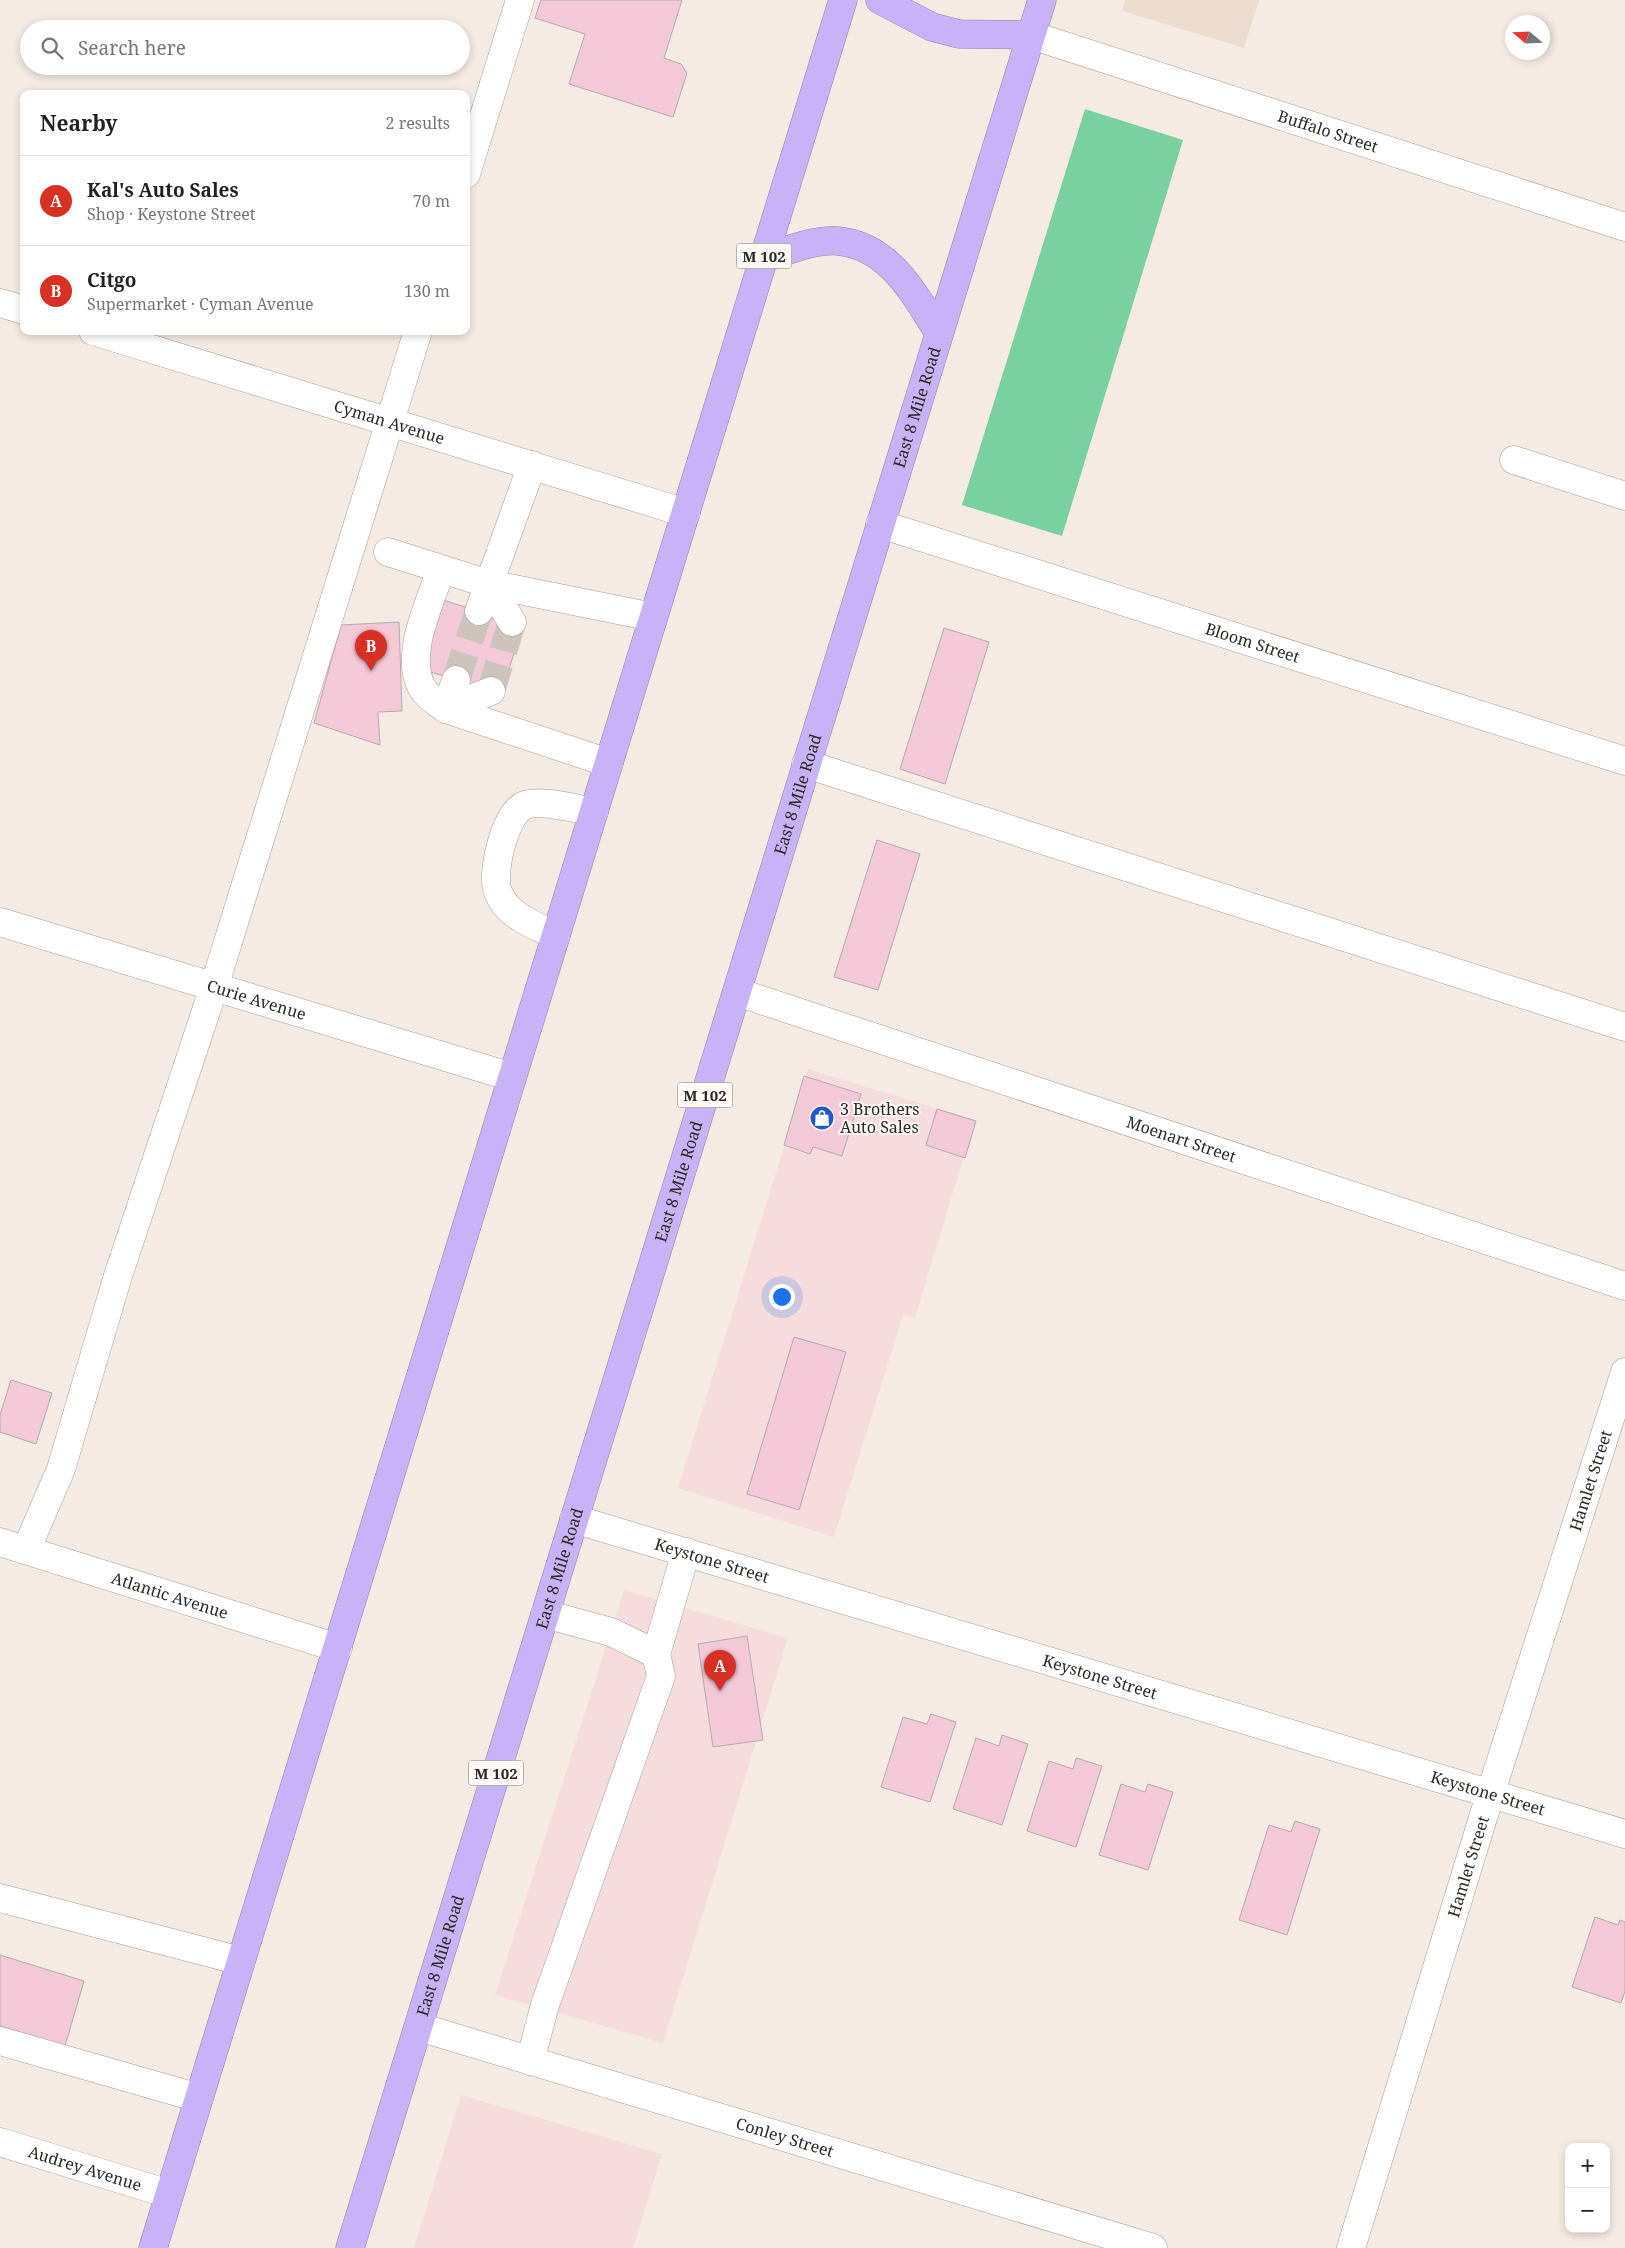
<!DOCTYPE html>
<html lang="en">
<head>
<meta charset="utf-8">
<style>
  body { margin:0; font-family:"Noto Serif",serif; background:#f6f6f6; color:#202124 }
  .controls { position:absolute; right:15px; bottom:15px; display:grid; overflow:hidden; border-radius:10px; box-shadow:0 2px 8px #0003 }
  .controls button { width:45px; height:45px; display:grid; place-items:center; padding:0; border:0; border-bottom:1px solid #e0e0e0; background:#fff; color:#202124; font:25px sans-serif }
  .compass { position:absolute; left:1505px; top:15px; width:45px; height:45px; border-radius:50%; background:#fff; box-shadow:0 2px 8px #0003; rotate:289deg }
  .you { position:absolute; left:781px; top:1296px; width:18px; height:18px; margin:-12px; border:4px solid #fff; border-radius:50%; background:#1a73e8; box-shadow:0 0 0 8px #1a73e833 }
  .badge { display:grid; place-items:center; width:32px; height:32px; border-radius:50%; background:#d93025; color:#fff; font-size:16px; font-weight:700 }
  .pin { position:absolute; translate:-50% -41px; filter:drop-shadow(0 1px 2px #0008) }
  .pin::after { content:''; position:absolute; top:26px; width:18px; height:15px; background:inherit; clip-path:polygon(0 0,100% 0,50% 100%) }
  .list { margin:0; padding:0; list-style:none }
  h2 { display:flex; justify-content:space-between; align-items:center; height:65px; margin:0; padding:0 20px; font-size:21px }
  h2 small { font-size:16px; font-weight:400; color:#757577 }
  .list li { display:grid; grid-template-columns:32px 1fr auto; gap:15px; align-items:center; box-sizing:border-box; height:90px; padding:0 20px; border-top:1px solid #e0e0e0 }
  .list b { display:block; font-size:19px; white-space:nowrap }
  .list p { margin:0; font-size:16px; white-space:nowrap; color:#757577 }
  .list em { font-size:16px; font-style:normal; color:#757577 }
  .icon { flex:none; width:28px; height:28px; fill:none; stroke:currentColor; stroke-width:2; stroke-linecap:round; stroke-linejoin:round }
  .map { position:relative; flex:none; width:1625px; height:2248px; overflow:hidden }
  .search { position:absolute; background:#fff; box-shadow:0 2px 8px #0003; left:20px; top:20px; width:450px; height:55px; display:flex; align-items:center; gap:12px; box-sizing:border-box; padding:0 18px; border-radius:28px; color:#757577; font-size:19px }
  .panel { position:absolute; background:#fff; box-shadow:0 2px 8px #0003; left:20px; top:90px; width:450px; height:245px; border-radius:10px }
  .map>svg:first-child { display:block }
</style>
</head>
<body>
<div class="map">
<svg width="1625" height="2248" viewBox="0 0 1625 2248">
  <rect width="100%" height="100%" fill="#f5ebe2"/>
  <g fill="#f7dcdd">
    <polygon points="808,1069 975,1120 915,1318 903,1315 834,1537 678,1488"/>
    <polygon points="624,1590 788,1638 663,2043 495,1995"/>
    <polygon points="461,2095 662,2154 633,2248 414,2248"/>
  </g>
  <polygon fill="#edddce" points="1125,0 1259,0 1244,48 1122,11"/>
  <polygon fill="#78d19f" points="1085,109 1183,140 1062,536 962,505"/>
  <g fill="#f3c9d8" stroke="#b7a9ae">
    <polygon points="541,0 682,0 664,58 681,64 687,73 673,117 569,84 585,34 535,18"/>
    <polygon points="443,600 523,625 501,694 421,669"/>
    <polygon points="399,622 402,711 378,712 380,745 314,723 341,625"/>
    <polygon points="944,628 989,642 945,784 900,769"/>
    <polygon points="877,840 920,854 878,990 834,977"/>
    <polygon points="804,1076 861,1094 842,1156 813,1147 810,1154 784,1145"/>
    <polygon points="937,1109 976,1121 965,1158 926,1145"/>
    <polygon points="794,1337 846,1352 799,1510 747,1494"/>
    <polygon points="11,1380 52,1393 36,1444 0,1432 0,1415"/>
    <polygon points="747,1636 763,1740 713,1747 698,1644"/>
    <polygon points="931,1714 956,1722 930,1802 881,1787 903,1717 927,1724"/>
    <polygon points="1002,1735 1028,1744 1002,1825 953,1809 976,1738 999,1746"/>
    <polygon points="1076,1758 1102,1766 1076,1847 1027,1831 1049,1761 1073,1769"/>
    <polygon points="1121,1784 1145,1792 1148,1784 1173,1792 1148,1870 1099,1855"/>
    <polygon points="1295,1821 1320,1829 1287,1935 1239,1920 1269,1825 1291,1832"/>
    <polygon points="1595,1917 1618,1925 1620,1920 1625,1922 1625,1991 1621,2003 1572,1987"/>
    <polygon points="0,1955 84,1981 65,2046 0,2026"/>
  </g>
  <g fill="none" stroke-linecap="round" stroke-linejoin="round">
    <g stroke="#cdc4bc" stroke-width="28" stroke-dasharray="28 14" stroke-linecap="butt">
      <polyline points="456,680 479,611"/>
      <polyline points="491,691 512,622"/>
    </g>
    <defs>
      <g id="minor">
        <path id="s1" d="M 1031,35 L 1625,227"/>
        <polyline points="466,174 520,0"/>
        <polyline points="0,303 24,310"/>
        <path id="s2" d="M 93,331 L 686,513"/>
        <polyline points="1514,460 1625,496"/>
        <path id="s3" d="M 880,524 L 1625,761"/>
        <polyline points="388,552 489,584 653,617"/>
        <path d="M 441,570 C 430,603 401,660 425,692 C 430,698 439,704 446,709 L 609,763"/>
        <polyline points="479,611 489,584"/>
        <polyline points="512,622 489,584 532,465"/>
        <polyline points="446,709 491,691"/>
        <polyline points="446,709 456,680"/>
        <polyline points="806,764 1625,1027"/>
        <path id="s4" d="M 0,922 L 512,1077"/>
        <path d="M 556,936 C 539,927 516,919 504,903 C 502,900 498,893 497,889 C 492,870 505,813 525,805 C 542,799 576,809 594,812"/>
        <path id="s5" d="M 737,992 L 1625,1286"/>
        <path id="s6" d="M 574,1519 L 1625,1834"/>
        <path id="s7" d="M 0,1542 L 338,1648"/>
        <polyline points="26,1550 61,1469 117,1279 214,987 418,331"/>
        <polyline points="656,1654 686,1552"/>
        <polyline points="0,1898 241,1961"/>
        <path id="s8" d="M 419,2027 L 1153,2248"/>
        <polyline points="0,2041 199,2098"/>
        <polyline points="530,2061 545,2005 661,1676 656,1654 611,1632 545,1614"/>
        <path id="s9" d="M 0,2142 L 169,2194"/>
        <path id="s10" d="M 1351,2248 L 1490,1795 L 1625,1372"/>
      </g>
      <g id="highway">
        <polyline points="880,0 932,27 959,34 1031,35"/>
        <path d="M 764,258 C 787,251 814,239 838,241 C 890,246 914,294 939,333"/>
        <polyline points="153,2248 843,0"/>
        <path id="s11" d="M 350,2248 L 1042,0"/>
      </g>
    </defs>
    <use href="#minor" stroke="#a59c93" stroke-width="29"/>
    <use href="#highway" stroke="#9182ae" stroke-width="29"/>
    <use href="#minor" stroke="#fff" stroke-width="28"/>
    <use href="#highway" stroke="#c8b3f8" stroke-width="28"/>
  </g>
  <defs>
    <symbol id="shop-disc" viewBox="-11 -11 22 22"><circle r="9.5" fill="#1e59c6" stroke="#fef9f6"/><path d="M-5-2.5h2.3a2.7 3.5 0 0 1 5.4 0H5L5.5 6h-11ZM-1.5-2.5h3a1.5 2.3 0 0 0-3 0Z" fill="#fff"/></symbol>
  </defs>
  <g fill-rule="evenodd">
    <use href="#shop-disc" x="808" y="1104" width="28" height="28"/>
  </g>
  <g text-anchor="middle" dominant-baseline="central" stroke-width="4" stroke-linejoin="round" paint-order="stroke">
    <g fill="#fef9f6" stroke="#6b6763" stroke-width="1">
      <rect x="736.5" y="243.5" width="55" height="25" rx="4"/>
      <rect x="677.5" y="1082.5" width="55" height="25" rx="4"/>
      <rect x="468.5" y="1760.5" width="55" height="25" rx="4"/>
    </g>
    <g font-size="15" font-weight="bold" fill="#2c2824">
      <text x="764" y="256">M 102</text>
      <text x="705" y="1095">M 102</text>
      <text x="496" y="1773">M 102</text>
    </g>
    <g font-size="16" fill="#2c2824" stroke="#fef9f6">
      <text stroke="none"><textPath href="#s1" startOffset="312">Buffalo Street</textPath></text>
      <text stroke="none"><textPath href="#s11" startOffset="1926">East 8 Mile Road</textPath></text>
      <text stroke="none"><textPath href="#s2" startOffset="310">Cyman Avenue</textPath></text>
      <text stroke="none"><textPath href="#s3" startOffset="391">Bloom Street</textPath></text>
      <text stroke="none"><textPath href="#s11" startOffset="1521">East 8 Mile Road</textPath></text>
      <text stroke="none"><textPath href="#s4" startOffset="268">Curie Avenue</textPath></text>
      <text stroke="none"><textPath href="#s5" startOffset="468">Moenart Street</textPath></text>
      <text stroke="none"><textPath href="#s11" startOffset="1116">East 8 Mile Road</textPath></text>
      <text stroke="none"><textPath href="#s10" startOffset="804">Hamlet Street</textPath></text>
      <text stroke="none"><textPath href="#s6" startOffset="144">Keystone Street</textPath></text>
      <text stroke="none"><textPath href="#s11" startOffset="711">East 8 Mile Road</textPath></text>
      <text stroke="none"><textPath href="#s7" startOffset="178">Atlantic Avenue</textPath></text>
      <text stroke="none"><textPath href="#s6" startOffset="549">Keystone Street</textPath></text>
      <text stroke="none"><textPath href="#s6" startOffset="954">Keystone Street</textPath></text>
      <text stroke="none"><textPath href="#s10" startOffset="399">Hamlet Street</textPath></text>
      <text stroke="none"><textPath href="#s11" startOffset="306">East 8 Mile Road</textPath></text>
      <text stroke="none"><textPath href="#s8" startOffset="382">Conley Street</textPath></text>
      <text stroke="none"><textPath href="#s9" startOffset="89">Audrey Avenue</textPath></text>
    </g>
    <g font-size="16" fill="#2c2824" stroke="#fef9f6" text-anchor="start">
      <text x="840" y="1109">3 Brothers<tspan x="840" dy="18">Auto Sales</tspan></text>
    </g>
  </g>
</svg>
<div class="controls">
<button>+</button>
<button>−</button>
</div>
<svg class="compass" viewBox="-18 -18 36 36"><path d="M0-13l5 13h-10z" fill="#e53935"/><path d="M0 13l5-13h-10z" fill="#757577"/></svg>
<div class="you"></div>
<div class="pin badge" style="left:720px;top:1691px">A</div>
<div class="pin badge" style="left:371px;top:671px">B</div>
<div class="search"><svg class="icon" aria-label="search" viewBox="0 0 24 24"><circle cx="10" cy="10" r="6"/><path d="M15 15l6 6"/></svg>Search here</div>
<section class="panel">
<h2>Nearby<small>2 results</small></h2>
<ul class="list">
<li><span class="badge">A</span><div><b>Kal's Auto Sales</b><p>Shop · Keystone Street</p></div><em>70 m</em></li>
<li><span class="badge">B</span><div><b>Citgo</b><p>Supermarket · Cyman Avenue</p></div><em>130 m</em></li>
</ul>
</section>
</div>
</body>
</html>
